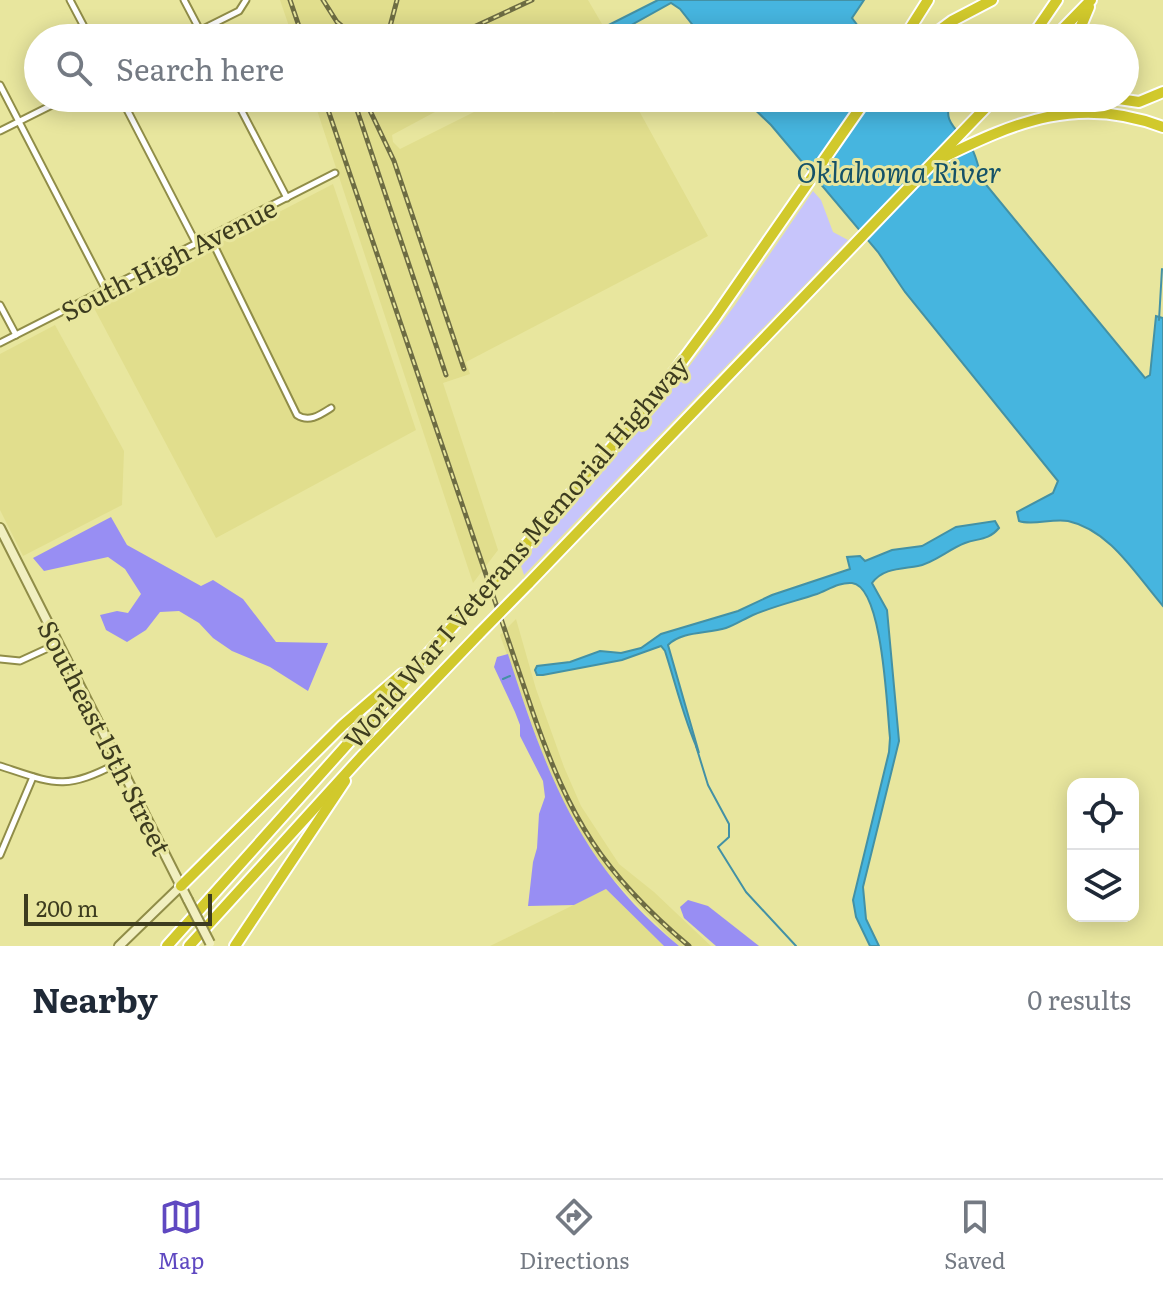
<!DOCTYPE html>
<html lang="en">
<head>
<meta charset="utf-8">
<style>
  body { margin:0; font-family:Literata,serif; background:#f2f2f3; color:#1f2937 }
  .controls { position:absolute; right:24px; bottom:24px; display:grid; overflow:hidden; border-radius:16px; box-shadow:0 4px 20px #0003 }
  .controls button { width:72px; height:72px; display:grid; place-items:center; padding:0; border:0; border-bottom:2px solid #e0e1e3; background:#fff; color:#1f2937; font:40px sans-serif }
  .scale { position:absolute; left:24px; bottom:20px; width:188px; box-sizing:border-box; padding-left:8px; border:4px solid #3d3c1f; border-top:0; font-size:22px; line-height:28px; white-space:nowrap; color:#3d3c1f; -webkit-text-stroke:6px #e8e69e; paint-order:stroke }
  .list { margin:0; padding:0; list-style:none }
  h2 { display:flex; justify-content:space-between; align-items:center; height:104px; margin:0; padding:0 32px; font-size:34px }
  h2 small { font-size:26px; font-weight:400; color:#747a83 }
  .icon { flex:none; width:44px; height:44px; fill:none; stroke:currentColor; stroke-width:2; stroke-linecap:round; stroke-linejoin:round }
  .map { position:relative; flex:none; width:1163px; height:946px; overflow:hidden }
  .search { position:absolute; background:#fff; box-shadow:0 4px 20px #0003; left:24px; right:24px; top:24px; height:88px; display:flex; align-items:center; gap:20px; box-sizing:border-box; padding:0 28px; border-radius:44px; color:#747a83; font-size:30px }
  .sheet { height:232px; background:#fff }
  nav { display:flex; justify-content:space-around; align-items:center; box-sizing:border-box; height:112px; border-top:2px solid #e0e1e3; background:#fff; font-size:22px; color:#747a83 }
  nav a { display:grid; justify-items:center; gap:4px }
  nav .on { color:#5f48c1 }
  .map>svg:first-child { display:block }
</style>
</head>
<body>
<div class="map">
<svg width="1163" height="946" viewBox="0 0 1163 946">
  <rect width="100%" height="100%" fill="#e8e69e"/>
  <g fill="#e1de8d">
    <polygon points="280,0 588,0 602,24 575,38 293,38"/>
    <polygon points="313,98 461,98 392,135 393,142 400,149 502,98 545,98 553,113 584,98 632,98 708,236 466,362 470,374 443,383 498,550 473,583"/>
    <polygon points="333,184 416,430 216,538 94,308"/>
    <polygon points="55,325 124,451 122,505 23,556 0,510 0,354"/>
    <polygon points="516,619 536,689 564,767 581,806 619,864 654,892 711,946 679,946 671,939 607,873 567,813 549,773 500,635"/>
    <polygon points="606,889 664,946 490,946"/>
  </g>
  <polygon fill="#c7c5fb" points="813,191 821,200 833,232 848,240 524,575 520,563 658,408 735,305"/>
  <g fill="#988ef3">
    <polygon points="111,517 127,545 201,586 213,580 243,599 276,642 328,643 308,691 270,667 232,651 213,638 199,623 179,611 160,612 146,630 127,642 106,630 100,615 117,611 128,613 141,594 125,569 108,557 44,571 33,558"/>
    <path d="M 508,654 C 546,773 579,864 679,946 L 664,946 L 606,889 L 574,905 L 528,906 L 533,862 L 537,848 L 539,814 L 545,797 L 543,781 L 520,736 L 520,725 L 515,712 L 494,667 L 497,657 Z"/>
    <polygon points="688,900 708,906 759,946 716,946 684,918 680,907"/>
  </g>
  <g fill="#46b5df" stroke="#4391a5" stroke-width="2">
    <polygon points="658,0 864,0 852,18 867,38 703,38 680,9 671,3 608,38 583,38"/>
    <path d="M 743,98 L 915,98 L 921,105 L 929,98 L 954,98 C 937,120 961,132 972,149 C 977,158 979,171 983,181 L 1145,378 L 1150,375 L 1156,316 L 1163,318 L 1163,606 C 1136,575 1110,530 1068,521 C 1052,518 1033,526 1019,521 L 1017,512 L 1053,493 L 1058,481 L 905,292 L 878,252 L 771,125 Z"/>
    <path d="M 995,521 L 999,528 C 988,541 978,538 965,543 C 949,549 934,563 918,566 C 901,569 883,568 872,583 L 887,610 L 899,741 L 863,887 L 866,919 L 879,946 L 870,946 L 856,917 L 853,900 L 889,752 L 890,738 C 887,711 883,586 852,583 C 839,582 828,590 817,594 C 796,601 774,606 753,615 C 744,619 735,625 726,628 C 707,634 682,631 668,645 L 699,753 C 684,720 676,685 665,651 L 661,646 L 622,660 L 543,675 L 537,675 L 535,670 L 537,666 L 570,662 L 600,651 L 621,653 L 641,648 L 661,634 L 738,611 L 772,595 L 850,569 L 847,557 L 860,556 L 865,561 L 892,550 L 922,546 L 956,527 Z"/>
  </g>
  <g fill="none" stroke-linecap="round" stroke-linejoin="round">
    <g stroke="#4391a5" stroke-width="2">
      <polyline points="1159,320 1162,269"/>
      <polyline points="503,679 510,676"/>
      <polyline points="696,746 708,785 729,824 729,837 718,847 746,892 796,946"/>
    </g>
    <defs>
      <g id="minor">
        <polyline points="70,0 90,38"/>
        <polyline points="184,0 204,38"/>
        <polyline points="185,38 239,11 246,0"/>
        <polyline points="0,85 106,290"/>
        <polyline points="121,98 196,243"/>
        <polyline points="235,98 287,198"/>
        <polyline points="0,131 66,98"/>
        <path d="M 210,237 L 297,415 C 309,423 320,415 331,408"/>
        <polyline points="0,305 16,335"/>
        <polyline points="0,343 335,173"/>
        <polyline points="0,659 20,661 57,644"/>
        <path d="M 0,766 C 55,784 64,791 118,763"/>
        <polyline points="0,855 33,777"/>
      </g>
      <g id="secondary">
        <polyline points="0,528 188,900"/>
        <polyline points="119,946 181,886"/>
      </g>
      <g id="motorway">
        <polyline points="904,38 928,0"/>
        <polyline points="929,38 952,21 992,0"/>
        <polyline points="1031,38 1057,0"/>
        <polyline points="1054,38 1091,0"/>
        <polyline points="1076,38 1089,7"/>
        <polyline points="1112,98 1139,102 1163,92"/>
        <path d="M 942,158 C 1017,121 1079,95 1163,127"/>
        <polyline points="495,580 654,399 715,317 867,98"/>
        <polyline points="528,584 995,98"/>
        <polyline points="181,886 343,725 402,674"/>
        <polyline points="167,946 469,608"/>
        <polyline points="189,946 361,757 479,634"/>
        <polyline points="235,946 345,781"/>
      </g>
    </defs>
    <use href="#minor" stroke="#908d48" stroke-width="9"/>
    <use href="#secondary" stroke="#908d48" stroke-width="12"/>
    <use href="#motorway" stroke="#fff" stroke-width="14"/>
    <use href="#minor" stroke="#fff" stroke-width="5"/>
    <use href="#secondary" stroke="#f1efc0" stroke-width="8"/>
    <use href="#motorway" stroke="#d1c92c" stroke-width="10"/>
    <defs>
      <g id="rail">
        <polyline points="290,0 303,38"/>
        <polyline points="323,0 337,22 356,38"/>
        <polyline points="387,38 397,0"/>
        <polyline points="450,38 532,0"/>
        <path d="M 324,98 L 533,713 C 570,819 602,873 689,946"/>
        <polyline points="353,98 446,375"/>
        <polyline points="364,98 394,161 464,369"/>
      </g>
    </defs>
    <use href="#rail" stroke="#6d6c43" stroke-width="5"/>
    <use href="#rail" stroke="#e8e69e" stroke-width="2" stroke-dasharray="6" stroke-linecap="butt"/>
    <defs>
      <polyline id="secondary-bridge" points="188,900 210,943"/>
      <g id="motorway-bridge">
        <polyline points="469,608 495,580"/>
        <polyline points="479,634 528,584"/>
      </g>
    </defs>
    <use href="#secondary-bridge" stroke="#908d48" stroke-width="12" stroke-linecap="butt"/>
    <use href="#motorway-bridge" stroke="#fff" stroke-width="14" stroke-linecap="butt"/>
    <use href="#secondary-bridge" stroke="#f1efc0" stroke-width="8"/>
    <use href="#motorway-bridge" stroke="#d1c92c" stroke-width="10"/>
  </g>
  <g text-anchor="middle" dominant-baseline="central" stroke-width="6" stroke-linejoin="round" paint-order="stroke">
    <g font-size="26" fill="#3d3c1f" stroke="#e8e69e">
      <text transform="translate(168 258) rotate(-27)">South High Avenue</text>
      <text transform="translate(515 551) rotate(-49)">World War I Veterans Memorial Highway</text>
      <text transform="translate(106 737) rotate(63)">Southeast 15th Street</text>
    </g>
    <g font-size="28" font-style="italic" fill="#155268" stroke="#e8e69e">
      <text x="899" y="171">Oklahoma River</text>
    </g>
  </g>
</svg>
<div class="controls">
<button><svg class="icon" aria-label="locate" viewBox="0 0 24 24"><circle cx="12" cy="12" r="6"/><path d="M12 2v4M12 18v4M2 12h4M18 12h4"/></svg></button>
<button><svg class="icon" aria-label="layers" viewBox="0 0 24 24"><path d="M12 4l9 5-9 5-9-5zM3 14l9 5 9-5"/></svg></button>
</div>
<div class="scale">200 m</div>
<div class="search"><svg class="icon" aria-label="search" viewBox="0 0 24 24"><circle cx="10" cy="10" r="6"/><path d="M15 15l6 6"/></svg>Search here</div>
</div>
<section class="sheet">
<h2>Nearby<small>0 results</small></h2>
<ul class="list">
</ul>
</section>
<nav>
<a class="on"><svg class="icon" aria-label="map" viewBox="0 0 24 24"><path d="M3 6l6-2 6 2 6-2v14l-6 2-6-2-6 2zM9 4v14M15 6v14"/></svg>Map</a>
<a><svg class="icon" aria-label="directions" viewBox="0 0 24 24"><path d="M12 3l9 9-9 9-9-9zM9 14v-3h6M13 9l2 2-2 2"/></svg>Directions</a>
<a><svg class="icon" aria-label="saved" viewBox="0 0 24 24"><path d="M7 4h10v16l-5-4-5 4z"/></svg>Saved</a>
</nav>
</body>
</html>
